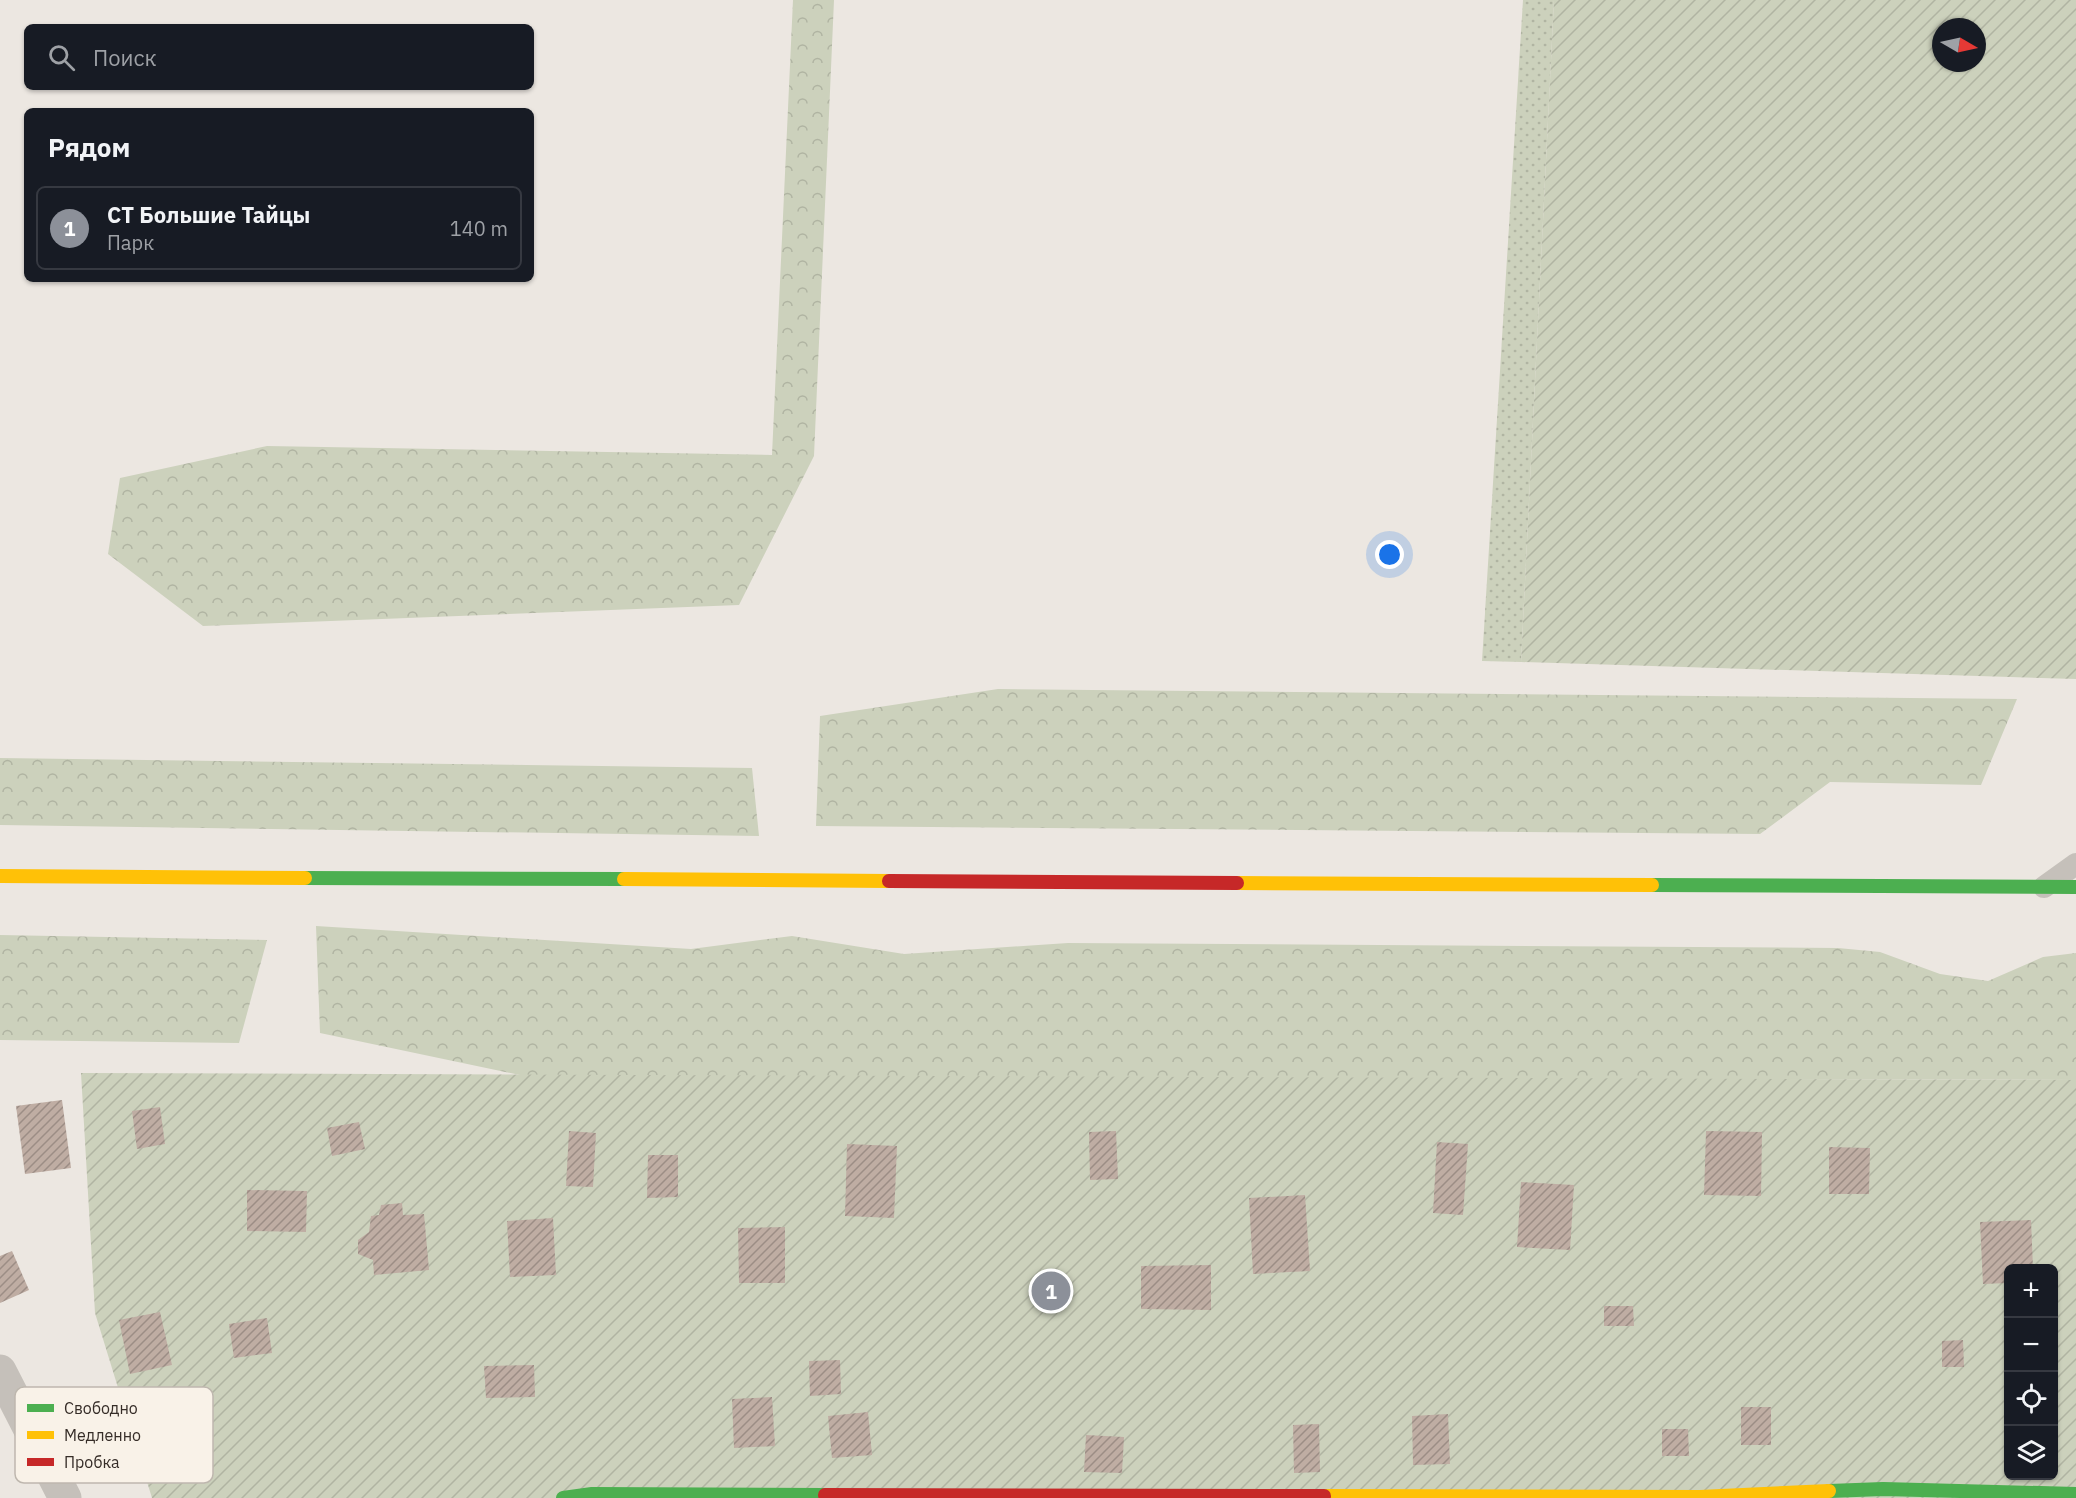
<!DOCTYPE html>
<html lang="ru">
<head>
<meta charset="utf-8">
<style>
  body { margin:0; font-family:"IBM Plex Sans",sans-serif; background:#242831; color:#f1f3f6 }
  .controls { position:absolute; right:18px; bottom:18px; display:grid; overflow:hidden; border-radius:9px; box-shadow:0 2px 4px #0004 }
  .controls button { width:54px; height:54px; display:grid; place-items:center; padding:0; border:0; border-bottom:2px solid #363941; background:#171b24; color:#f1f3f6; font:30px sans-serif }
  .compass { position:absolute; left:1932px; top:18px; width:54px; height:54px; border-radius:50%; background:#171b24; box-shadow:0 2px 4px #0004; rotate:99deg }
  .you { position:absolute; left:1390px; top:555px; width:21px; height:21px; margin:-15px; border:4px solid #fff; border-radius:50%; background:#1a73e8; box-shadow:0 0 0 9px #1a73e833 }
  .badge { display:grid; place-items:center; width:39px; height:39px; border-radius:50%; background:#8c9099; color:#fff; font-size:20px; font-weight:700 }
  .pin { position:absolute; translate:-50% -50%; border:3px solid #fff; box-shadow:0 2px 6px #0006 }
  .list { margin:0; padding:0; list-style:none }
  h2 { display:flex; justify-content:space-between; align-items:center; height:78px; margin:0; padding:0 24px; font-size:26px }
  h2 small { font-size:20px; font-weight:400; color:#9ea1a6 }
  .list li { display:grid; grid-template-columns:39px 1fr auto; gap:18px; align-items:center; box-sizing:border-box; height:84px; margin:0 12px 12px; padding:0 12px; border:2px solid #363941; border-radius:9px }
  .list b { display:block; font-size:22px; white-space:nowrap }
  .list p { margin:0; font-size:20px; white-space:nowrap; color:#9ea1a6 }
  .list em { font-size:20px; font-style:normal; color:#9ea1a6 }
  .icon { flex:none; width:33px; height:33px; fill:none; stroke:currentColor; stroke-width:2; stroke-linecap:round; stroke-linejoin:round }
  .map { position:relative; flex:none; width:2076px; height:1498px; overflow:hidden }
  .search { position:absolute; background:#171b24; box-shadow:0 2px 4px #0004; left:24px; top:24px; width:510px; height:66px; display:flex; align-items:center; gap:15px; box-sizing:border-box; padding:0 21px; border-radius:9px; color:#9ea1a6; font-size:22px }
  .panel { position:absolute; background:#171b24; box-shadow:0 2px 4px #0004; left:24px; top:108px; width:510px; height:174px; border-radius:9px }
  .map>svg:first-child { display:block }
</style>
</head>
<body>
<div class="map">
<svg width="2076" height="1498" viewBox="0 0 2076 1498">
  <defs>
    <pattern id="grass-dots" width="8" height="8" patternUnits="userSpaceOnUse" patternTransform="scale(1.5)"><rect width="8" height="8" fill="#ccd1bc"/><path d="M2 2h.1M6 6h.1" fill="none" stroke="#b0b4a2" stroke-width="1.8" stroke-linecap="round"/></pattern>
    <pattern id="forest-crowns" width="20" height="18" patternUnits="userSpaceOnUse" patternTransform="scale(1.5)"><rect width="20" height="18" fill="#ccd1bc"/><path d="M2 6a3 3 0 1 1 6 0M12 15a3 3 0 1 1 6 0" fill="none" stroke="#b0b4a2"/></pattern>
    <pattern id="garden-furrows" width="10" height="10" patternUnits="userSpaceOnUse" patternTransform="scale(1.5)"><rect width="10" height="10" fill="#ccd1bc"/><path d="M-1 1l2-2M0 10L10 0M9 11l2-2" fill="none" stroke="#b0b4a2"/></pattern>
    <pattern id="building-hatch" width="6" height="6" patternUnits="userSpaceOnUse" patternTransform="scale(1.5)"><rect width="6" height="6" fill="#bfada3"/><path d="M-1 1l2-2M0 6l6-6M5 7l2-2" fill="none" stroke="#9c8d85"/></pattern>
  </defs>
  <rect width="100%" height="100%" fill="#ece7e1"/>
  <polygon fill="url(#grass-dots)" points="1523,0 1554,0 1521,662 1482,661"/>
  <g fill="url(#forest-crowns)">
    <polygon points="793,0 834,0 814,456 739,605 203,626 108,554 120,478 267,446 772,455"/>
    <polygon points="998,689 2017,699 1981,785 1830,782 1760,834 816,826 820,716"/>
    <polygon points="0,758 752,768 759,836 0,825"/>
    <polygon points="316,926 691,949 792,936 904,954 1068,943 1838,948 1880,952 1940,974 1988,981 2043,957 2076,953 2076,1080 1818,1079 634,1094 520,1075 320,1033"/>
    <polygon points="0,935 267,940 239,1043 0,1040"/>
  </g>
  <g fill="url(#garden-furrows)" fill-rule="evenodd">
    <path d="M 1554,0 L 2076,0 L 2076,679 L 1521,662 ZM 1941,27 L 1977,27 L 1977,63 L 1941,63 Z"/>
    <path d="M 81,1073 L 2076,1080 L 2076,1498 L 152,1498 L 95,1313 ZM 2008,1268 L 2054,1268 L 2054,1476 L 2008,1476 Z"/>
  </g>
  <g fill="url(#building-hatch)">
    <polygon points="62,1100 71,1168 25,1174 16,1106"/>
    <polygon points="160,1107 165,1144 137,1149 132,1111"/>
    <polygon points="359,1122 365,1149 332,1156 327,1128"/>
    <polygon points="569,1131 596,1133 593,1187 566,1186"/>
    <polygon points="1116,1131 1118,1179 1090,1180 1089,1132"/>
    <polygon points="1706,1131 1762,1132 1761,1196 1704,1195"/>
    <polygon points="1437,1142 1468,1144 1463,1215 1433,1213"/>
    <polygon points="847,1144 897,1146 894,1218 845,1216"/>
    <polygon points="1829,1147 1870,1148 1869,1194 1829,1194"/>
    <polygon points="648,1155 678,1155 678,1197 647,1198"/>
    <polygon points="1521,1182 1574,1185 1570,1250 1517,1247"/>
    <polygon points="247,1190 307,1191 306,1232 247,1231"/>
    <polygon points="1305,1195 1310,1271 1253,1274 1249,1198"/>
    <polygon points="402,1203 403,1215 424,1214 429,1270 374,1275 373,1260 358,1254 358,1240 369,1232 371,1216 379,1215 381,1205"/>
    <polygon points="553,1218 556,1275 510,1277 507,1221"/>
    <polygon points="2031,1220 2033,1268 2008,1268 2008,1283 1983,1284 1980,1222"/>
    <polygon points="785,1227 785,1283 739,1283 738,1228"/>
    <polygon points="12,1251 29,1290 0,1303 0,1256"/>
    <polygon points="1211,1265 1211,1310 1141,1309 1141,1266"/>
    <polygon points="1604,1306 1633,1306 1634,1326 1604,1326"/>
    <polygon points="160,1312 172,1365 130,1374 119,1320"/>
    <polygon points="267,1318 272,1353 234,1358 229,1324"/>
    <polygon points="1963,1340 1964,1367 1942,1367 1942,1341"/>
    <polygon points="840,1360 841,1394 810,1396 809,1361"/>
    <polygon points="534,1365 535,1397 486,1398 484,1366"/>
    <polygon points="772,1397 775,1446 734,1448 732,1399"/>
    <rect x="1741" y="1407" width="30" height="38"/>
    <polygon points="868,1412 872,1455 832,1458 828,1416"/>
    <polygon points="1448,1414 1450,1464 1413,1465 1412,1416"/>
    <polygon points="1319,1424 1320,1472 1294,1473 1293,1425"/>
    <polygon points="1662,1429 1688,1429 1689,1456 1662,1456"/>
    <polygon points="1086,1435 1124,1437 1122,1473 1084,1472"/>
  </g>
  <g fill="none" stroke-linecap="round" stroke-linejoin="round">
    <polyline stroke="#c5c0ba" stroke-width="22" points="2044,887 2076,864"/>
    <polyline stroke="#c5c0ba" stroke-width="33" points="0,1371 65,1498"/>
    <g stroke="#4caf50" stroke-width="14">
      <polyline points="305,878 624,879"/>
      <polyline points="1652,885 2076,887"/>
      <polyline points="1829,1491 1883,1489 2076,1494"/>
      <polyline points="563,1498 592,1494 825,1495"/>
    </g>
    <g stroke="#ffc107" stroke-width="14">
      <polyline points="0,876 305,878"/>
      <polyline points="624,879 889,881"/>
      <polyline points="1237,883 1652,885"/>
      <polyline points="1324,1496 1700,1497 1829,1491"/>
    </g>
    <g stroke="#c62828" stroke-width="14">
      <polyline points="889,881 1237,883"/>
      <polyline points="825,1495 1324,1496"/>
    </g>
  </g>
  <rect x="15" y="1387" width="198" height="96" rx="9" fill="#f9f2e8" stroke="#beb7ae" stroke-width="1.5"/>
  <rect x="27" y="1404" width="27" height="8" fill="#4caf50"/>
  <rect x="27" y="1431" width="27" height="8" fill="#ffc107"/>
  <rect x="27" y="1458" width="27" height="8" fill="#c62828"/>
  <g font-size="16" fill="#362d28">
    <text x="64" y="1414">Свободно</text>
    <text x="64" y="1441">Медленно</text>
    <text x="64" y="1468">Пробка</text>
  </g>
</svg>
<div class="controls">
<button>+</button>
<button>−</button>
<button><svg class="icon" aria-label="locate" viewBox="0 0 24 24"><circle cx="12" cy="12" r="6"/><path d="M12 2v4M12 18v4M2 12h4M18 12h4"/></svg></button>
<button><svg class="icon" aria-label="layers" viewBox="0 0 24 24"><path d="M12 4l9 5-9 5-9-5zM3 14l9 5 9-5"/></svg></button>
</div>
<svg class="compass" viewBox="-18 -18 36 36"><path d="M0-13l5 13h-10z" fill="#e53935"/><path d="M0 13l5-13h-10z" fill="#9ea1a6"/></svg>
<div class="you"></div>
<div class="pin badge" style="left:1051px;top:1291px">1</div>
<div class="search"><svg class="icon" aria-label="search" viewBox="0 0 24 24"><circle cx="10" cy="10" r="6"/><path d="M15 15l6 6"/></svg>Поиск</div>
<section class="panel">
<h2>Рядом<small></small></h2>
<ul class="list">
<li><span class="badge">1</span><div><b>СТ Большие Тайцы</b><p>Парк</p></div><em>140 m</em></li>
</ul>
</section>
</div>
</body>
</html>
